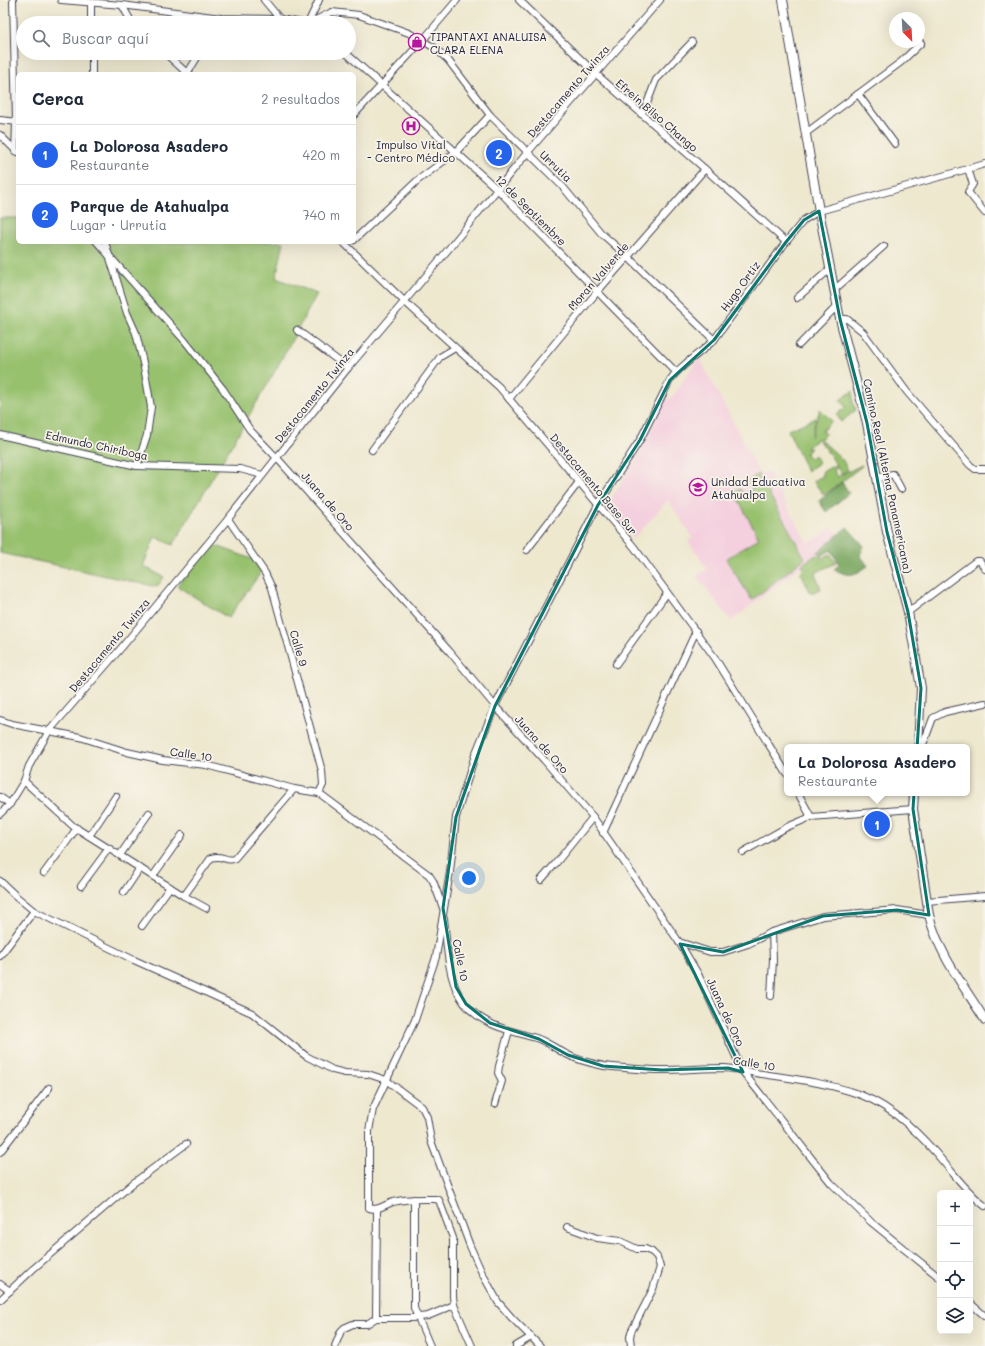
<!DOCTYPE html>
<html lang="es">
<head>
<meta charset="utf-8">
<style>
  body { margin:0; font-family:Mali,sans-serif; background:#f6f6f7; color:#1f2937 }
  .controls { position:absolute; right:12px; bottom:12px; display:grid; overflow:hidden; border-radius:6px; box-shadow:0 4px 16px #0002 }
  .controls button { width:36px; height:36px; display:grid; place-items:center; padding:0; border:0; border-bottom:1px solid #e0e1e3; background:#fff; color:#1f2937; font:20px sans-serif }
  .compass { position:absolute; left:889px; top:12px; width:36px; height:36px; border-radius:50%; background:#fff; box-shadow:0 4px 16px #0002; rotate:156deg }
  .you { position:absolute; left:469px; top:878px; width:14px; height:14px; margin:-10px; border:3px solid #fff; border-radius:50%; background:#1a73e8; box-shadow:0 0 0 6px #1a73e833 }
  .badge { display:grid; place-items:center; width:26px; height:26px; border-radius:50%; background:#2563eb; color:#fff; font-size:13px; font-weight:700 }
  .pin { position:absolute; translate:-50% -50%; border:2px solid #fff; box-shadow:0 1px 4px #0006 }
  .popup { position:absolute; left:784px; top:744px; width:186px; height:52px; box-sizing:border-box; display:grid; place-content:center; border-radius:6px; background:#fff; filter:drop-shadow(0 1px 3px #0005); font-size:13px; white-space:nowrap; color:#747a83 }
  .popup b { font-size:15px; color:#1f2937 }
  .popup::after { content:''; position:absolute; left:50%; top:100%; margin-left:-8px; border:8px solid transparent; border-top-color:#fff }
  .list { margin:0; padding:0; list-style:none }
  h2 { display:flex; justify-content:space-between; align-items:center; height:52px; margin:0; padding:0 16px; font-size:17px }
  h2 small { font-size:13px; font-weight:400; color:#747a83 }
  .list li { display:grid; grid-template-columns:26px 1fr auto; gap:12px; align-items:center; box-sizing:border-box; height:60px; padding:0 16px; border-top:1px solid #e0e1e3 }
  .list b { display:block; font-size:15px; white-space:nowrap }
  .list p { margin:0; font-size:13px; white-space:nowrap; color:#747a83 }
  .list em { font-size:13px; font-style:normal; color:#747a83 }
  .icon { flex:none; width:22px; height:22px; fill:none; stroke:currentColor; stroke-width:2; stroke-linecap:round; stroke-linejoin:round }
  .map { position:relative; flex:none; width:985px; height:1346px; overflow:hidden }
  .search { position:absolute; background:#fff; box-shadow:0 4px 16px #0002; left:16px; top:16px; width:340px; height:44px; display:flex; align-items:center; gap:10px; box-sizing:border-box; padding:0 14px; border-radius:22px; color:#747a83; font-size:15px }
  .panel { position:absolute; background:#fff; box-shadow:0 4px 16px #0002; left:16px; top:72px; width:340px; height:172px; border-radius:6px }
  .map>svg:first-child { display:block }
</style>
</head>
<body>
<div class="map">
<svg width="985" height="1346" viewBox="0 0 985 1346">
  <rect width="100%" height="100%" fill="#f7f3e8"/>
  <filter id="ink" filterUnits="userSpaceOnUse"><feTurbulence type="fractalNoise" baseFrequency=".025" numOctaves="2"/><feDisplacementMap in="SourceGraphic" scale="8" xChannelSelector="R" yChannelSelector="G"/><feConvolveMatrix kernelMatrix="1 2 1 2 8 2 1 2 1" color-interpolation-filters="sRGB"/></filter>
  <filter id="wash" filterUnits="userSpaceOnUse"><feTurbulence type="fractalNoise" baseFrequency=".012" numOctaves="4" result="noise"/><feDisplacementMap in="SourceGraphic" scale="16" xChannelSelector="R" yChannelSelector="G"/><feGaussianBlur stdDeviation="0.9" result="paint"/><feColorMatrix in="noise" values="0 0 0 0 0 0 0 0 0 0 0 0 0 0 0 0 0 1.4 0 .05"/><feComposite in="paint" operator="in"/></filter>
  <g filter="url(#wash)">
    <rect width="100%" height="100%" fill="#eee8cf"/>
    <polygon fill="#f4cfde" points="700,359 760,474 768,471 808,544 833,527 839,537 731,621 697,576 707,569 688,541 693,538 668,500 634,538 607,506 640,452 664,402 674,395 693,366"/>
    <g fill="#98c16e" stroke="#5d7254">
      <polygon points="0,218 18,218 18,242 284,242 276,278 317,294 274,373 173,545 155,537 143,566 164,577 157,587 0,553"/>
      <polygon points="853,391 853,402 856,410 841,422 837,415 846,407 840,400"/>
      <polygon points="820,409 832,421 822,431 826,434 821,439 817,439 808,447 808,449 811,448 806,454 810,458 815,455 819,463 807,471 788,430 816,418 811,437"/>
      <polygon points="819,441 822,441 842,459 848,470 841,474 831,456 826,451 827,450"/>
      <polygon points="835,465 836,469 834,471 837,477 862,465 862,466 824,495 813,481 823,476 822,472"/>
      <polygon points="758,474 805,558 752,600 726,559 759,538 734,492 740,489 744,494 752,490 748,481"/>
      <polygon points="214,545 255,560 262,571 228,618 177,586 208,546"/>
      <polygon points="830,554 836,563 815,573 821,589 811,593 800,573 804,569 802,564 816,555 823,558"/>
    </g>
    <g fill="#7aa761" stroke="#4e644e">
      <polygon points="842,482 849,493 826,512 819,501"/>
      <path d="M 847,527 L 864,546 L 860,555 L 868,566 C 854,575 850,578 834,569 L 839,564 L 831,550 L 821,556 L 818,552 Z"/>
    </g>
  </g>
  <g filter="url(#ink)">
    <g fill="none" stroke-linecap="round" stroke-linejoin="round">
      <defs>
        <g id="street">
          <polyline points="13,0 16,122 15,151"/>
          <polyline points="61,0 122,5 221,18 280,19 303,23"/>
          <polyline points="264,0 280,19"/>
          <polyline points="519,0 596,74 705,169 786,242"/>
          <polyline points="91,3 91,23"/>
          <polyline points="122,5 132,23"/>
          <polyline points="308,23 319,0"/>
          <polyline points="309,23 332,12 359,15 409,33 435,48 448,60 490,115 563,187 601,233 628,257 714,340"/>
          <polyline points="92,53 92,74"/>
          <polyline points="165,53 188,74"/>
          <polyline points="346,53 497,189 676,372"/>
          <polyline points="187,74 200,53"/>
          <polyline points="858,94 895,144"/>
          <polyline points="641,114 646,106 656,80 692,42"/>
          <polyline points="354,115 423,40 457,0"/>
          <polyline points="0,120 18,122"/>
          <polyline points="806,133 901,62 921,43"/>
          <polyline points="0,135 17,152"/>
          <polyline points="968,169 973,184 968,192 985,213"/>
          <polyline points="354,240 418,180 456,152 490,115"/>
          <polyline points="97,242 185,341 223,389 250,430 277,458 450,652 495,706 544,760 593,817 679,942 698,974 743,1072 831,1183 871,1222 940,1278"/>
          <polyline points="105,242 127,313 136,333 144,367 151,407 147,435 137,466"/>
          <polyline points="343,242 404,301 499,387 634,547 715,658 787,774"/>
          <polyline points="834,290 884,246"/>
          <polyline points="797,298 830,269"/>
          <polyline points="840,319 847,319 863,332 907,392 970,465 975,469 985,469"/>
          <polyline points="297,330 348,368"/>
          <polyline points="799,345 837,306"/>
          <polyline points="509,399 597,292 705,169"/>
          <polyline points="0,435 137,466 240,469 262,475"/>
          <polyline points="372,450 440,357 455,348"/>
          <polyline points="877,478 893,474 901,489"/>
          <polyline points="228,519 265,573 272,588 322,771 323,785 319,793"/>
          <polyline points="527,550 579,482"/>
          <polyline points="908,612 976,561 980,561 985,569"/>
          <polyline points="616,664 667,593"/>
          <polyline points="0,720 12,724 80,737 127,752 163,760 206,765 294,789 319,793 429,875 433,881 443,908"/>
          <polyline points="921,747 924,742 933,718 945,712 985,703"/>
          <polyline points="24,781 73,826 184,896 206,908"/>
          <polyline points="798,793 811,817 913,809"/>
          <polyline points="0,797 10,804"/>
          <polyline points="0,814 10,804 24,781 29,766 49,731 122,647 228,519 348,368 442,257 527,153 660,0"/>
          <polyline points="603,833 696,631"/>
          <polyline points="89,836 116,796"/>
          <polyline points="743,852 787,827 811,817"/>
          <polyline points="120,855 149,813"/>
          <polyline points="44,873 77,828"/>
          <polyline points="153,876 182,835"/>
          <polyline points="541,880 556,863 593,817"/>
          <polyline points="0,881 17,897 34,911 134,960 252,1013 306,1056 333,1070 345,1073 368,1074 386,1080 422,1107 427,1117 431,1141 470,1246 482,1273 498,1302 512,1318 540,1346"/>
          <polyline points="81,886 109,848"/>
          <polyline points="124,892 140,868"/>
          <path d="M 184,896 L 211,858 C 224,854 225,862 234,859 L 294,789"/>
          <polyline points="927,901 985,896"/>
          <path d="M 444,919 C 447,943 447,973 459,995 C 475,1024 507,1030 536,1038 C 546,1041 556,1049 566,1054 C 575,1059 594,1064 604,1066 C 623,1068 643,1070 661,1070 C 683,1070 704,1068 725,1068 C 737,1069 750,1072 762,1074 C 795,1079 829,1083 861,1095 C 895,1108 923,1137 946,1165 C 958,1179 970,1195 985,1206"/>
          <polyline points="142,926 170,887"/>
          <polyline points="679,942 710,952 723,952 748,944 772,932 823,916 897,910 929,915"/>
          <polyline points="0,956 34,911"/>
          <polyline points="771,996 773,960 772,932"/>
          <polyline points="495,1104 502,1081 498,1073 499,1066 509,1031"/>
          <polyline points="0,1152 49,1088"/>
          <polyline points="414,1199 414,1308 430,1346"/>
          <polyline points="567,1227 597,1238 620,1241 637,1249 645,1249 652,1252 657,1257 660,1267 653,1289 631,1332 630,1337 631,1346"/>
          <polyline points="0,1284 10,1291"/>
          <polyline points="0,1300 33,1269 132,1184 186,1144"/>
          <polyline points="970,1303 985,1316"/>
          <polyline points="376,1318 412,1318 428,1316 454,1305"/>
          <polyline points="335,1346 341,1331 344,1328 353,1324 367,1324 376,1318 377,1209"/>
          <path d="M 472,1346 L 454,1305 L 453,1296 L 453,1238 L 439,1200 L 435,1199 C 421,1199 407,1198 393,1202 C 384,1205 378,1211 369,1208 L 369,1131 L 373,1109 L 415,1020 L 436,957 L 450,872 L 456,817 L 475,755 L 495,706 L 598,505 L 640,440 L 670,380 C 681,364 700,354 714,340 L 786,242 L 804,220 L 819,211 L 985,164"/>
          <polyline points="516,1346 531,1337"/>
        </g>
        <g id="secondary">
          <polyline points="783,0 819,211 840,319 867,423 887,532 908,612 921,688 918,747"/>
          <path d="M 914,793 L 913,809 L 929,915 C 939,955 964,986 985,1020"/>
        </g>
      </defs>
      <use href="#street" stroke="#414051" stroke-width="8"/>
      <use href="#secondary" stroke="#414051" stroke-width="10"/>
      <use href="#street" stroke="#fff" stroke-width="6"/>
      <use href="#secondary" stroke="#fff" stroke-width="8"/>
    </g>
  </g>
  <path fill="none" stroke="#0f766e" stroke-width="3" stroke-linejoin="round" d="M 819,211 L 840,319 L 867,423 L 887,532 L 908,612 L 921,688 L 913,809 L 929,915 L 897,910 L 823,916 L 723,952 L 680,944 L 743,1072 L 728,1068 L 662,1070 L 603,1066 L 568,1055 L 539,1039 L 490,1023 L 466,1004 L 456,987 L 443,908 L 456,817 L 495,706 L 598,505 L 640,440 L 670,380 L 714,340 L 786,242 L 804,220 Z"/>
  <defs>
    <symbol id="shop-ring" viewBox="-11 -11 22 22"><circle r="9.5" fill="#f7f3e8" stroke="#b5179e" stroke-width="1.5"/><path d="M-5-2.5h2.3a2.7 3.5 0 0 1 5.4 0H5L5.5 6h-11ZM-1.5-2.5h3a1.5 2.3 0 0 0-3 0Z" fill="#b5179e"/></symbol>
    <symbol id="hospital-ring" viewBox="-11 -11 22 22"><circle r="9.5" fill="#f7f3e8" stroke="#b5179e" stroke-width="1.5"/><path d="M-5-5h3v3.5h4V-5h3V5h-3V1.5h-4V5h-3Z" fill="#b5179e"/></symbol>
    <symbol id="school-ring" viewBox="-11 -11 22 22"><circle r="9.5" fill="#f7f3e8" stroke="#b5179e" stroke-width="1.5"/><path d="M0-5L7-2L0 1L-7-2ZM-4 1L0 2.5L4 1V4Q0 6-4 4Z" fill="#b5179e"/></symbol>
  </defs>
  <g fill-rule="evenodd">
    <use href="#shop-ring" x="407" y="32" width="20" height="20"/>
    <use href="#hospital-ring" x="401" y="116" width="20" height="20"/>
    <use href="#school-ring" x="688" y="477" width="20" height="20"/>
  </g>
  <g text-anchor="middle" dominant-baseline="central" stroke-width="3.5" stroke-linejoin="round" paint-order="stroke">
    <g font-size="11" fill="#22223b" stroke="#f7f3e8" text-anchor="start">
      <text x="430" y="36">TIPANTAXI ANALUISA<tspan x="430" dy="13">CLARA ELENA</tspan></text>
      <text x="411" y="144" text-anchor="middle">Impulso Vital<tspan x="411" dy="13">- Centro Médico</tspan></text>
      <text x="711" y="481">Unidad Educativa<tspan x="711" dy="13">Atahualpa</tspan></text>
    </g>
    <g font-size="11" fill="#22223b" stroke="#f7f3e8">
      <text transform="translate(568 91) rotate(-49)">Destacamento Twinza</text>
      <text transform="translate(657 115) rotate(41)">Efrein Bilso Chango</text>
      <text transform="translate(556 166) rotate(44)">Urrutia</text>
      <text transform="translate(531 210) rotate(45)">12 de Septiembre</text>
      <text transform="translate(598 276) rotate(-49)">Moran Valverde</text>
      <text transform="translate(740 286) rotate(-54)">Hugo Ortiz</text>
      <text transform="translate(314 395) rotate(-51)">Destacamento Twinza</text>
      <text transform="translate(97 445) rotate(12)">Edmundo Chiriboga</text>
      <text transform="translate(888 476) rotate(78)">Camino Real (Alterna Panamericana)</text>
      <text transform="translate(594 484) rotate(50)">Destacamento Base Sur</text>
      <text transform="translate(328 501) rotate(49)">Juana de Oro</text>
      <text transform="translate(109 645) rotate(-50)">Destacamento Twinza</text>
      <text transform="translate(299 648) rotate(74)">Calle 9</text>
      <text transform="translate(542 744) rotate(48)">Juana de Oro</text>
      <text transform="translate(191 754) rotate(8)">Calle 10</text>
      <text transform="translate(461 960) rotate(79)">Calle 10</text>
      <text transform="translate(726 1012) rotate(65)">Juana de Oro</text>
      <text transform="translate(754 1063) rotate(9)">Calle 10</text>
    </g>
  </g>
</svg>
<div class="controls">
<button>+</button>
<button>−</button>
<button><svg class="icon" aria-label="locate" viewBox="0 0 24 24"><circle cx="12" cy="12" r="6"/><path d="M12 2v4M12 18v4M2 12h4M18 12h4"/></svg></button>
<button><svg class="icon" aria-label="layers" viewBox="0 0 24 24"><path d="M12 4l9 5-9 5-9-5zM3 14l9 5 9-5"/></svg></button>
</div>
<svg class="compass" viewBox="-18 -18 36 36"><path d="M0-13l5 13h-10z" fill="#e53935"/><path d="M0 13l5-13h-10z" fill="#747a83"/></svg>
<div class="you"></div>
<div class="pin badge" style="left:877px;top:824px">1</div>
<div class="popup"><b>La Dolorosa Asadero</b>Restaurante</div>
<div class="pin badge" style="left:499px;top:153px">2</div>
<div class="search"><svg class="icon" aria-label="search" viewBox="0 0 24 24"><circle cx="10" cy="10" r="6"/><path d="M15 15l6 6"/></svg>Buscar aquí</div>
<section class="panel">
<h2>Cerca<small>2 resultados</small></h2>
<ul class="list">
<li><span class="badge">1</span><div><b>La Dolorosa Asadero</b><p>Restaurante</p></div><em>420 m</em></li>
<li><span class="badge">2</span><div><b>Parque de Atahualpa</b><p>Lugar · Urrutia</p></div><em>740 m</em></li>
</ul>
</section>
</div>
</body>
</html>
